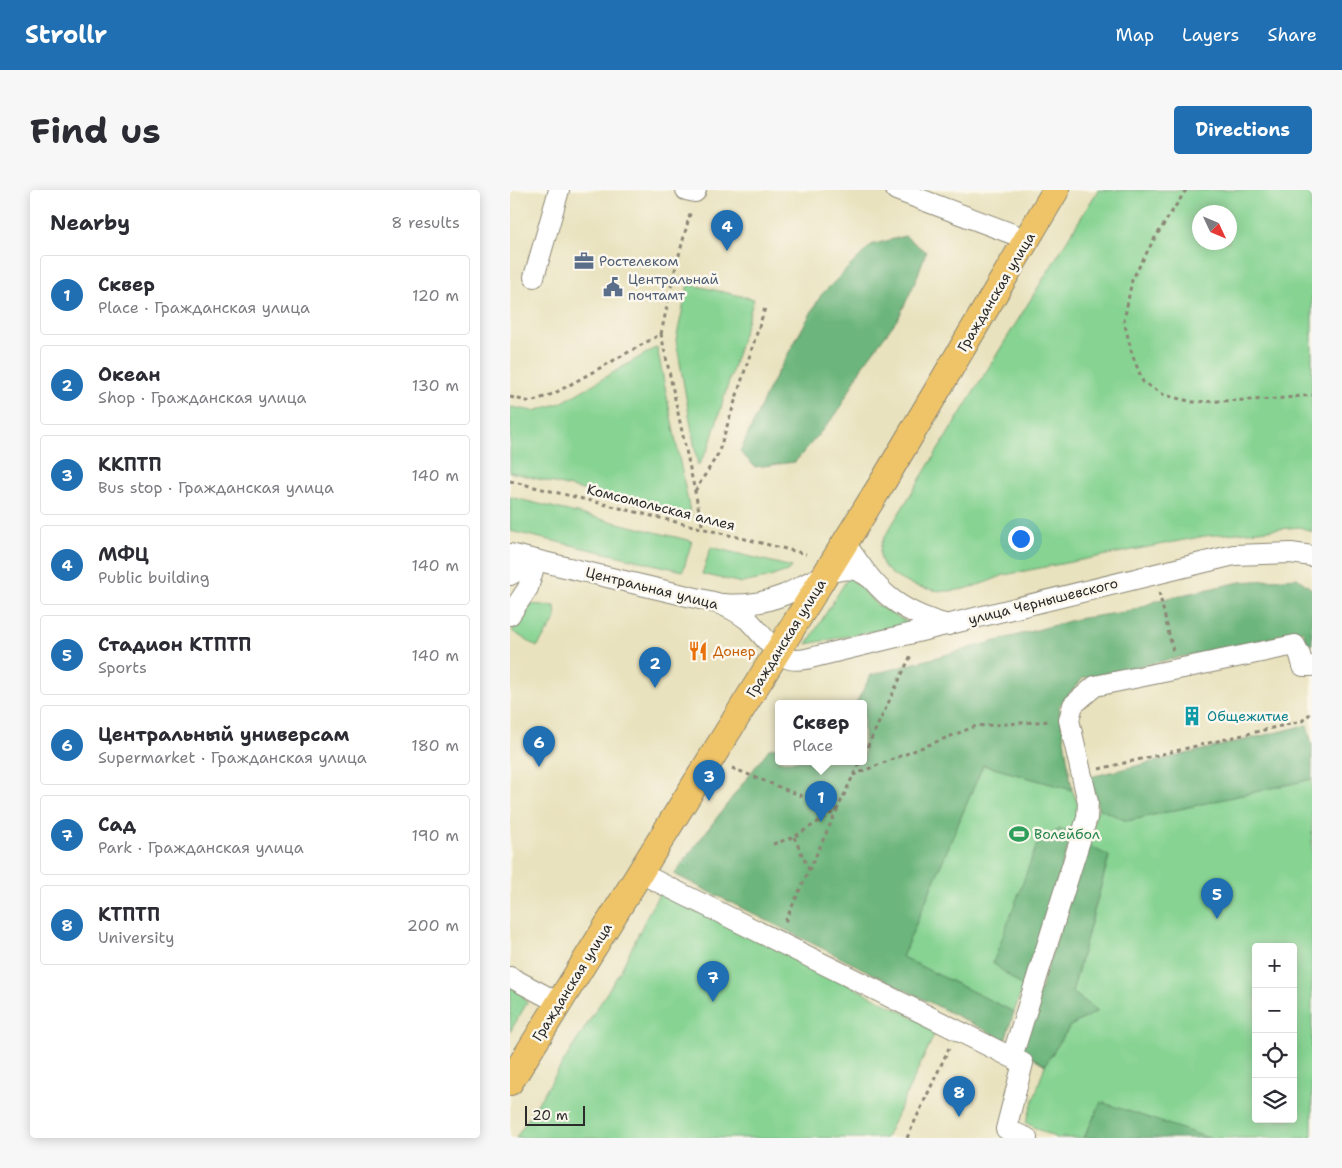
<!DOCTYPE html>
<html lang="en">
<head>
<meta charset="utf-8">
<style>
  body { margin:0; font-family:"Shantell Sans",sans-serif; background:#f7f7f7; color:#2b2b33 }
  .controls { position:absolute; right:15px; bottom:15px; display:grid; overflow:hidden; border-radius:5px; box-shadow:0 2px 12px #0003 }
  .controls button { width:45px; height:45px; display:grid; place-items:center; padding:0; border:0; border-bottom:1px solid #e1e1e2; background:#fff; color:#2b2b33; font:25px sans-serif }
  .compass { position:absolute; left:682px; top:15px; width:45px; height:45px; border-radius:50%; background:#fff; box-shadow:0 2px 12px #0003; rotate:134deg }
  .scale { position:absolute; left:15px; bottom:12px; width:60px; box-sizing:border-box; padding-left:5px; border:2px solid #2b2b2b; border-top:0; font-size:14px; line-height:18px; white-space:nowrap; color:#2b2b2b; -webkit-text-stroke:4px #fbf7ec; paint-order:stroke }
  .you { position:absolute; left:510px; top:348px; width:18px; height:18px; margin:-12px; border:4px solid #fff; border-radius:50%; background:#1a73e8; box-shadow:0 0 0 8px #1a73e833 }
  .badge { display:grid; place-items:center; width:32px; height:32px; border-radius:50%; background:#1f6fb2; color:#fff; font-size:16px; font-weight:700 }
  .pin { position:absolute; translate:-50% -41px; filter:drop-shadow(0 1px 2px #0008) }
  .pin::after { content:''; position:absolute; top:26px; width:18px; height:15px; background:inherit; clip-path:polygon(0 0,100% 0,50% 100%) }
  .popup { position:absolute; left:265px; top:510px; width:92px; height:65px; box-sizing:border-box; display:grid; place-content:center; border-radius:5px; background:#fff; filter:drop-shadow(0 1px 4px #0005); font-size:16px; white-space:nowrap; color:#7c7c81 }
  .popup b { font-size:19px; color:#2b2b33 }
  .popup::after { content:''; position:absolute; left:50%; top:100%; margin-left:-10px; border:10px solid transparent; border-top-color:#fff }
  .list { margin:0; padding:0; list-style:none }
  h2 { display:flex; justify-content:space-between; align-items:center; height:65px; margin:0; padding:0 20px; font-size:21px }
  h2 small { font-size:16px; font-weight:400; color:#7c7c81 }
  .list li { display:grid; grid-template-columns:32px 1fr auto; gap:15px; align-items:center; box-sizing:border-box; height:80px; margin:0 10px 10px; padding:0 10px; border:1px solid #e1e1e2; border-radius:5px }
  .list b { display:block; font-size:19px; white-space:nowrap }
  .list p { margin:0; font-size:16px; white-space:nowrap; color:#7c7c81 }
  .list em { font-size:16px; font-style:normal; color:#7c7c81 }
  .icon { flex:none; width:28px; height:28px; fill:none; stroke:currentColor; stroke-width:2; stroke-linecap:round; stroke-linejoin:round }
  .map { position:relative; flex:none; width:802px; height:948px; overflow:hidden; border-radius:5px }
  header { display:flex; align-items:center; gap:30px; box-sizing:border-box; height:70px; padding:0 25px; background:#1f6fb2; color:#fff }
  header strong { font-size:24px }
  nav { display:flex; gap:28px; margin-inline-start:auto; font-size:18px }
  .intro { display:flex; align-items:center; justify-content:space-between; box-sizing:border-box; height:120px; padding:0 30px }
  h1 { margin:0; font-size:35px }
  .button { padding:12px 22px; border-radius:5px; background:#1f6fb2; color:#fff; font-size:18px; font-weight:700 }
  main { display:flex; gap:30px; padding:0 30px }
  aside { flex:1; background:#fff; border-radius:5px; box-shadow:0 2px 12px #0003 }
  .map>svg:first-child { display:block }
</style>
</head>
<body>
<header>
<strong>Strollr</strong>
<nav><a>Map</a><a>Layers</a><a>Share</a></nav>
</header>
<div class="intro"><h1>Find us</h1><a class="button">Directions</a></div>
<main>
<aside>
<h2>Nearby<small>8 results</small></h2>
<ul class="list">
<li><span class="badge">1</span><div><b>Сквер</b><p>Place · Гражданская улица</p></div><em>120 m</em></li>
<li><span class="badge">2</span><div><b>Океан</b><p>Shop · Гражданская улица</p></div><em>130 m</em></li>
<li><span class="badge">3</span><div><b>ККПТП</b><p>Bus stop · Гражданская улица</p></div><em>140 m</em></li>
<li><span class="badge">4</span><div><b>МФЦ</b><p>Public building</p></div><em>140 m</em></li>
<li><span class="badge">5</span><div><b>Стадион КТПТП</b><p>Sports</p></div><em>140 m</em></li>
<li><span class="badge">6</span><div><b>Центральный универсам</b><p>Supermarket · Гражданская улица</p></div><em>180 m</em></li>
<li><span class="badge">7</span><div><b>Сад</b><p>Park · Гражданская улица</p></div><em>190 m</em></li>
<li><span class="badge">8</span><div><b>КТПТП</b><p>University</p></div><em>200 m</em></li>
</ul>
</aside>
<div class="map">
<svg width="802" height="948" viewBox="0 0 802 948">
  <rect width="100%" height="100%" fill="#fbf7ec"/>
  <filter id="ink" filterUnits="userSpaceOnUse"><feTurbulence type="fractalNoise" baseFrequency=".02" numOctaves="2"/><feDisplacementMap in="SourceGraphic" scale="10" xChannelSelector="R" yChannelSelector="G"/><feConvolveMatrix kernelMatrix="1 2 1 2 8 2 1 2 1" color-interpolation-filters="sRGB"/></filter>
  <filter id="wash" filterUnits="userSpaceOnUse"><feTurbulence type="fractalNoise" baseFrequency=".0096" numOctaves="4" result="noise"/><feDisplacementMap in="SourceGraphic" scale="20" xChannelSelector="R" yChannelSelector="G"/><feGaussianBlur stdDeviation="1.12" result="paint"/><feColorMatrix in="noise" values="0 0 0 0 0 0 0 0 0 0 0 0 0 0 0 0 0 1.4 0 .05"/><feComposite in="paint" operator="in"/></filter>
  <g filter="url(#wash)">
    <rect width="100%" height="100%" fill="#e9e2be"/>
    <g fill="#86d392" stroke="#587f5e" fill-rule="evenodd">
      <path d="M 588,0 L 802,0 L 802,342 L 790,337 L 695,346 L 494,385 C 477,392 458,400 439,401 C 418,402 371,390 370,364 C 369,353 378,342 383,333 ZM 689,22 L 719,22 L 719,52 L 689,52 Z"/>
      <polygon points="178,94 244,109 199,257 188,276 166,150"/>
      <polygon points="147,157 181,327 0,282 0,217 24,221 51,213"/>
      <polygon points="0,307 182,351 173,381 0,341"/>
      <polygon points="201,357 282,377 277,381 257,388 232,393 192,384"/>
      <polygon points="339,386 366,414 400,434 297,454"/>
      <polygon points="18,414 45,416 46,429 27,457 2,441"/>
      <polygon points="473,575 562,600 570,618 563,641 483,773 513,797 504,822 392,767"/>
      <path d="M 802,589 L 802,948 L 699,948 L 591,913 L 574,948 L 546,948 L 516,933 L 535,875 L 560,836 L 588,821 L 562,802 L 599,667 L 577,655 L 588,618 L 617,631 ZM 746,757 L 783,757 L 783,929 L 746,929 Z"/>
      <polygon points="151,701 427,839 376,948 6,948 111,780 140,720"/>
      <polygon points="0,793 12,805 17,813 0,842"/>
    </g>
    <g fill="#6cb57c" stroke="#4c7054">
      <polygon points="395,46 416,62 406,90 389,127 353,175 327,223 285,272 245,277 230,262 259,198 311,105 361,55"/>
      <polygon points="787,388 802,399 802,454 797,455 793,441 573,488 549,516 562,600 473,575 392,767 504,822 495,850 164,684 259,559 268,557 268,571 354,571 354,513 346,513 361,485 567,429 620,421 649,410 730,392"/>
      <polygon points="797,535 802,555 802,589 617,631 588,618 580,587"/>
      <polygon points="549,639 563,641 513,797 483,773 527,654"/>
      <polygon points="577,655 599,666 562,802 588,821 560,836 535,875 511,860"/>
      <polygon points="591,912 699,948 574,948"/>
    </g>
  </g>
  <g filter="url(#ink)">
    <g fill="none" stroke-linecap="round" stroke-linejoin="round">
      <defs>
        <g id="minor">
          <polyline points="176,0 185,2 186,0"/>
          <polyline points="386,0 516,49"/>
          <polyline points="24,87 49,0"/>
          <path d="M 335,353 C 366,398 382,420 438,435"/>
          <path d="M 0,364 L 207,413 C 218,417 228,422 238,430 C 249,440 263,462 277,468 C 283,471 290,470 296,469 L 724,365 L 781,363 L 802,366"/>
          <polyline points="0,385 26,370"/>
          <path d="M 214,414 C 234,416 256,412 274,405 C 294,396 328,372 350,382 C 353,383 357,386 360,388"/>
          <polyline points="0,425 18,398 26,370"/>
          <polyline points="130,683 513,873 496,939 517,948"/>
          <polyline points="0,787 49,813"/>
          <polyline points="502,867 577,628 578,612 559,530 563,515 585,496 785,455 790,465 793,476 802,476"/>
        </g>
        <polyline id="major" points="0,892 374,290 546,0"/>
      </defs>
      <use href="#minor" stroke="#8a8674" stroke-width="22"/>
      <use href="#major" stroke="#8a8674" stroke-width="28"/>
      <g stroke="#8a8674" stroke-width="3" stroke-dasharray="4 4" stroke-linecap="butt">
        <polyline points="676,0 643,51 622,90 614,131 622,164 633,192 654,205 683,212 765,209 802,205"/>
        <polyline points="151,144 164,84 181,20"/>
        <polyline points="0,207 21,212 45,203 151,144 193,339"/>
        <polyline points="0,291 296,364"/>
        <polyline points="185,301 208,264 255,118"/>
        <polyline points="649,402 663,461"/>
        <polyline points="354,564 402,463"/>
        <polyline points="222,578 327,620 274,734"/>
        <polyline points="589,579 792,531 800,524"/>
        <polyline points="343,585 466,536 541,531"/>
        <polyline points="284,647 299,680"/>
        <polyline points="263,654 284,647 327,620 350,571"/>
        <polyline points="397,948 439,858"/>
      </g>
      <use href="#minor" stroke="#fff" stroke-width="20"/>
      <use href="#major" stroke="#efc469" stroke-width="26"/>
    </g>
  </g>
  <defs>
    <symbol id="office-bare" viewBox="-9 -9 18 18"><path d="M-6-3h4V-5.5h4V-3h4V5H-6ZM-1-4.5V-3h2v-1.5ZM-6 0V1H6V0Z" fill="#5c6f8a" stroke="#fbf7ec" stroke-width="2.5" paint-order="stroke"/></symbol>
    <symbol id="civic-bare" viewBox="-9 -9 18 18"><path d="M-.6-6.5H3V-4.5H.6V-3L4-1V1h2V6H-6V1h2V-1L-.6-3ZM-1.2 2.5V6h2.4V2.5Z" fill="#5c6f8a" stroke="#fbf7ec" stroke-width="2.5" paint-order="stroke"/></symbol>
    <symbol id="restaurant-bare" viewBox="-9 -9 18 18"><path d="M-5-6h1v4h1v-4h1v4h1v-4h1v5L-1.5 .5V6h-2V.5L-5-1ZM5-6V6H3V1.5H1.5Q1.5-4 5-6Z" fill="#e8710a" stroke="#fbf7ec" stroke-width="2.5" paint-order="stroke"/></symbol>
    <symbol id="building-bare" viewBox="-9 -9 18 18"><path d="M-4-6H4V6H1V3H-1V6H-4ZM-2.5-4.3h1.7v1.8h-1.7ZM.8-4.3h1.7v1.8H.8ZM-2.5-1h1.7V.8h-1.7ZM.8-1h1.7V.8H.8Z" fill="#0f9aa8" stroke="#fbf7ec" stroke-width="2.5" paint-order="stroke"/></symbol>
    <symbol id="stadium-bare" viewBox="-9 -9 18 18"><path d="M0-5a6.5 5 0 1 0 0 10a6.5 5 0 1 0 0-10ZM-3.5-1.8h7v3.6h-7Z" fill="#2e9e5b" stroke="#fbf7ec" stroke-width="2.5" paint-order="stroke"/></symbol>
  </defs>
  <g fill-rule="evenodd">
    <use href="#office-bare" x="60" y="57" width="28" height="28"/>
    <use href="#civic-bare" x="89" y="83" width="28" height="28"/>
    <use href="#restaurant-bare" x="174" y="447" width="28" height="28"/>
    <use href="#building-bare" x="668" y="512" width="28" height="28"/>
    <use href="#stadium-bare" x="495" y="630" width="28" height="28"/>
  </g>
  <g text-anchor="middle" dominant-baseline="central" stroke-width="5" stroke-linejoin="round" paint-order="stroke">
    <g font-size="14" fill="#4e5e75" stroke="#fbf7ec" text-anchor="start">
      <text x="89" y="71">Ростелеком</text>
      <text x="118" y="89">Центральнай<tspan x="118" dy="16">почтамт</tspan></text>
    </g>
    <g font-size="14" fill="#2b2b2b" stroke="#fbf7ec">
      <text transform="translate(486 102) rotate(-59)">Гражданская улица</text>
      <text transform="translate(151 317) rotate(14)">Комсомольская аллея</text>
      <text transform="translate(142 398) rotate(14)">Центральная улица</text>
      <text transform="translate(533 411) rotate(-14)">улица Чернышевского</text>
      <text transform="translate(276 448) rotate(-58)">Гражданская улица</text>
      <text transform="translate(62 792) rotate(-58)">Гражданская улица</text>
    </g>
    <g font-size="14" fill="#c56008" stroke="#fbf7ec" text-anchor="start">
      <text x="203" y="461">Донер</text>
    </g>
    <g font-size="14" fill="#0d838f" stroke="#fbf7ec" text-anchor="start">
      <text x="697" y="526">Общежитие</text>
    </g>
    <g font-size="14" fill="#27864d" stroke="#fbf7ec" text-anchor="start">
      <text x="524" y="644">Волейбол</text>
    </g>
  </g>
</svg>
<div class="controls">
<button>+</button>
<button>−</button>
<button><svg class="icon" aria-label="locate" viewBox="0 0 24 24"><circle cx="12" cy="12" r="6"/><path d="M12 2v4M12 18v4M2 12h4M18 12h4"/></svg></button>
<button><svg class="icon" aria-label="layers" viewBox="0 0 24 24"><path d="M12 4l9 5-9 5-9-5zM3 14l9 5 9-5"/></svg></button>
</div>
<svg class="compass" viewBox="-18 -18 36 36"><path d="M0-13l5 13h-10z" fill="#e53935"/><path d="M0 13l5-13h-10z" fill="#7c7c81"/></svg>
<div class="scale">20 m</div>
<div class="you"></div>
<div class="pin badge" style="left:311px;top:632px">1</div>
<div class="popup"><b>Сквер</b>Place</div>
<div class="pin badge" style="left:145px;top:498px">2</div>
<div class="pin badge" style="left:199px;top:611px">3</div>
<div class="pin badge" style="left:217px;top:61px">4</div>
<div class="pin badge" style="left:707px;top:729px">5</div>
<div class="pin badge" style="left:29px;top:577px">6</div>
<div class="pin badge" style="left:203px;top:812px">7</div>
<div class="pin badge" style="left:449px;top:927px">8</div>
</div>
</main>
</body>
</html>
